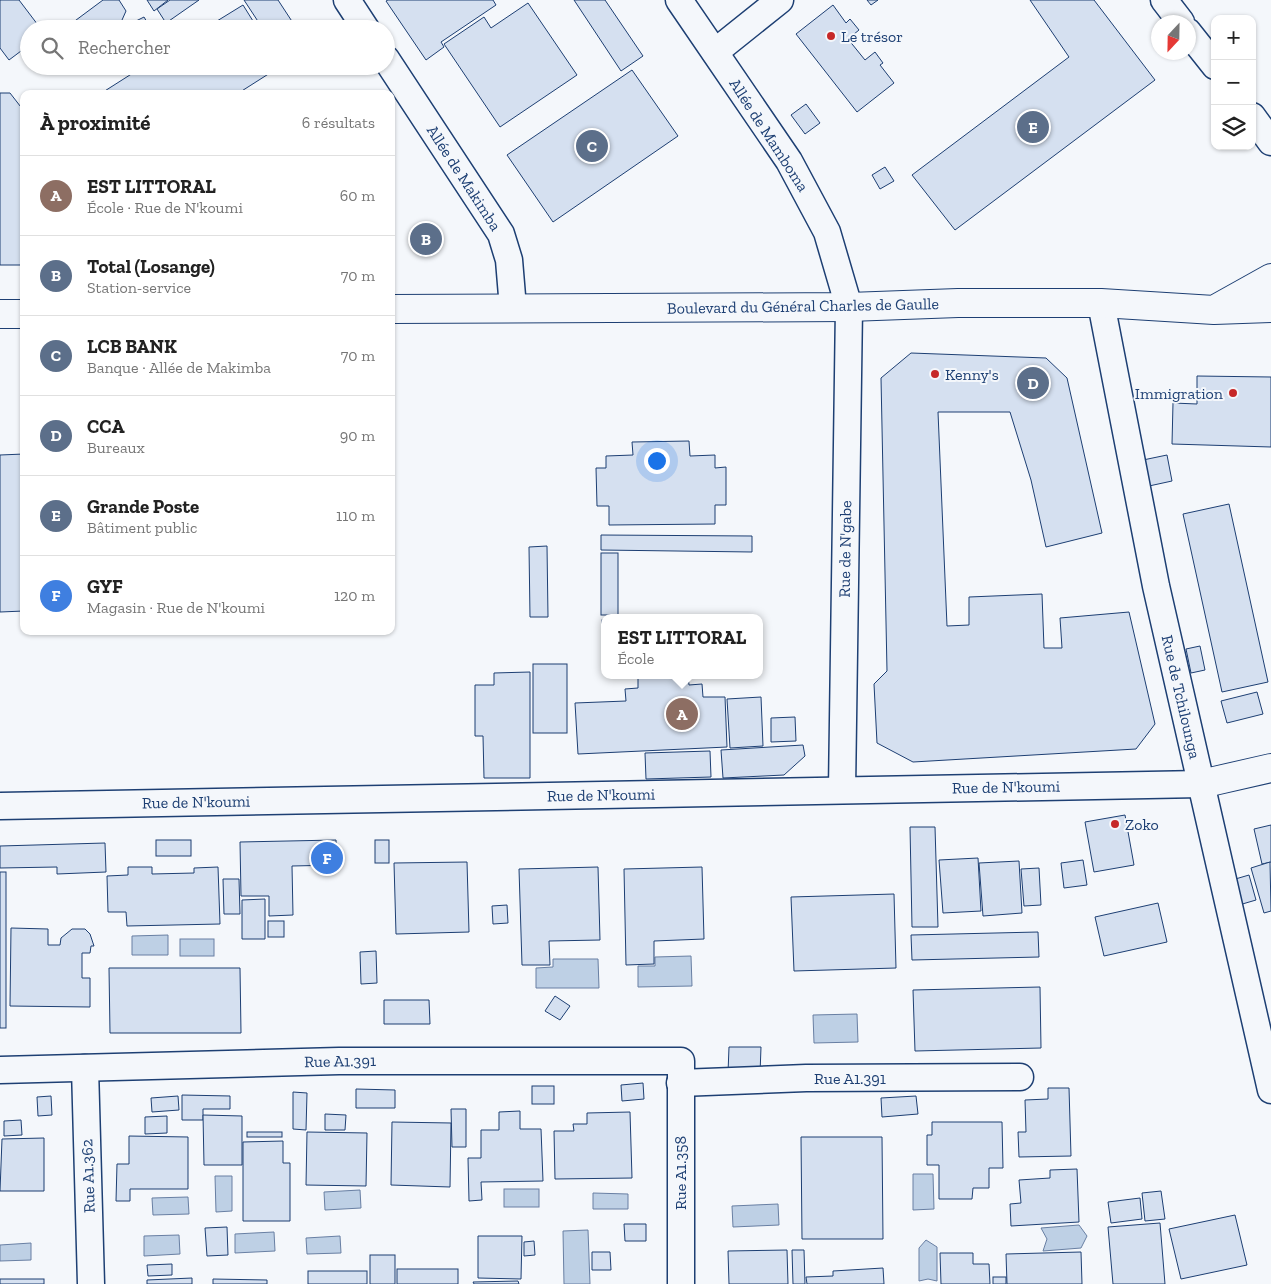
<!DOCTYPE html>
<html lang="fr">
<head>
<meta charset="utf-8">
<style>
  body { margin:0; font-family:"Zilla Slab",serif; background:#f2f2f2; color:#222 }
  .controls { position:absolute; right:15px; top:15px; display:grid; overflow:hidden; border-radius:10px; box-shadow:0 1px 4px #0004 }
  .controls button { width:45px; height:45px; display:grid; place-items:center; padding:0; border:0; border-bottom:1px solid #e0e0e0; background:#fff; color:#222; font:25px sans-serif }
  .compass { position:absolute; left:1151px; top:15px; width:45px; height:45px; border-radius:50%; background:#fff; box-shadow:0 1px 4px #0004; rotate:202deg }
  .you { position:absolute; left:656px; top:460px; width:18px; height:18px; margin:-12px; border:4px solid #fff; border-radius:50%; background:#1a73e8; box-shadow:0 0 0 8px #1a73e833 }
  .badge { display:grid; place-items:center; width:32px; height:32px; border-radius:50%; background:#0b8043; color:#fff; font-size:16px; font-weight:700 }
  .pin { position:absolute; translate:-50% -50%; border:2px solid #fff; box-shadow:0 1px 5px #0006 }
  .popup { position:absolute; left:601px; top:614px; width:162px; height:65px; box-sizing:border-box; display:grid; place-content:center; border-radius:10px; background:#fff; filter:drop-shadow(0 1px 4px #0005); font-size:16px; white-space:nowrap; color:#767676 }
  .popup b { font-size:19px; color:#222 }
  .popup::after { content:''; position:absolute; left:50%; top:100%; margin-left:-10px; border:10px solid transparent; border-top-color:#fff }
  .list { margin:0; padding:0; list-style:none }
  h2 { display:flex; justify-content:space-between; align-items:center; height:65px; margin:0; padding:0 20px; font-size:21px }
  h2 small { font-size:16px; font-weight:400; color:#767676 }
  .list li { display:grid; grid-template-columns:32px 1fr auto; gap:15px; align-items:center; box-sizing:border-box; height:80px; padding:0 20px; border-top:1px solid #e0e0e0 }
  .list b { display:block; font-size:19px; white-space:nowrap }
  .list p { margin:0; font-size:16px; white-space:nowrap; color:#767676 }
  .list em { font-size:16px; font-style:normal; color:#767676 }
  .icon { flex:none; width:28px; height:28px; fill:none; stroke:currentColor; stroke-width:2; stroke-linecap:round; stroke-linejoin:round }
  .map { position:relative; flex:none; width:1271px; height:1284px; overflow:hidden }
  .search { position:absolute; background:#fff; box-shadow:0 1px 4px #0004; left:20px; top:20px; width:375px; height:55px; display:flex; align-items:center; gap:12px; box-sizing:border-box; padding:0 18px; border-radius:28px; color:#767676; font-size:19px }
  .panel { position:absolute; background:#fff; box-shadow:0 1px 4px #0004; left:20px; top:90px; width:375px; height:545px; border-radius:10px }
  .map>svg:first-child { display:block }
</style>
</head>
<body>
<div class="map">
<svg width="1271" height="1284" viewBox="0 0 1271 1284">
  <rect width="100%" height="100%" fill="#f4f7fb"/>
  <g fill="#bed0e5" stroke="#687fa3">
    <polygon points="168,935 168,955 132,955 132,936"/>
    <rect x="180" y="939" width="34" height="17"/>
    <polygon points="691,956 692,986 638,987 638,966 655,966 655,957"/>
    <polygon points="553,959 598,959 599,988 536,988 536,968 553,967"/>
    <polygon points="857,1014 858,1042 814,1043 813,1015"/>
    <polygon points="913,1174 933,1174 934,1209 913,1210"/>
    <polygon points="215,1176 232,1176 232,1211 216,1212"/>
    <rect x="504" y="1189" width="35" height="18"/>
    <polygon points="360,1190 361,1208 325,1210 324,1192"/>
    <polygon points="593,1193 628,1194 628,1209 593,1209"/>
    <polygon points="188,1197 189,1214 153,1215 152,1198"/>
    <polygon points="778,1204 779,1225 733,1227 732,1206"/>
    <polygon points="1079,1225 1087,1236 1081,1248 1043,1251 1047,1239 1041,1228"/>
    <polygon points="588,1230 590,1284 564,1284 563,1231"/>
    <polygon points="274,1232 275,1251 235,1253 235,1234"/>
    <polygon points="179,1235 180,1254 144,1256 144,1236"/>
    <polygon points="340,1236 341,1253 307,1254 306,1238"/>
    <polygon points="926,1240 937,1247 937,1281 928,1279 919,1281 919,1248"/>
    <polygon points="31,1243 31,1260 0,1261 0,1245"/>
  </g>
  <g fill="#d5e0f0" stroke="#1d3f73">
    <polygon points="0,0 19,0 41,29 29,29 29,45 9,60 0,48"/>
    <polygon points="103,0 119,0 126,11 118,29 64,29"/>
    <polygon points="147,0 168,0 154,11"/>
    <polygon points="170,0 199,0 166,23 157,9"/>
    <polygon points="244,0 278,0 297,29 263,29"/>
    <polygon points="388,0 493,0 496,5 441,42 444,47 426,60 386,1"/>
    <polygon points="574,0 605,0 643,56 621,71"/>
    <polygon points="867,0 878,0 871,5"/>
    <polygon points="1030,0 1094,0 1155,80 955,230 912,175 1069,57"/>
    <polygon points="528,3 577,75 500,127 444,44 484,17 491,28"/>
    <polygon points="243,5 258,29 204,29"/>
    <polygon points="833,5 846,23 850,19 859,30 848,39 865,60 875,52 883,63 880,65 894,83 857,112 796,34"/>
    <polygon points="144,17 151,29 122,28"/>
    <polygon points="72,66 82,66 75,71"/>
    <polygon points="144,66 281,66 237,94 100,94"/>
    <polygon points="632,70 678,136 553,222 507,155"/>
    <polygon points="0,93 10,93 24,111 24,265 0,265"/>
    <polygon points="806,104 820,123 805,134 791,115"/>
    <polygon points="885,167 894,181 880,189 872,175"/>
    <polygon points="911,353 1046,358 1067,378 1102,533 1046,547 1031,480 1010,412 938,412 947,626 969,625 969,597 1042,594 1044,648 1062,648 1060,618 1129,612 1155,724 1136,749 913,762 877,743 874,684 887,671 881,378"/>
    <polygon points="1197,376 1271,377 1271,447 1172,444 1173,403 1197,404"/>
    <polygon points="689,441 690,456 715,455 715,468 726,467 726,505 715,505 715,524 609,525 609,506 597,506 596,468 606,468 606,456 633,455 632,442"/>
    <polygon points="24,454 24,611 0,612 0,455"/>
    <polygon points="1167,455 1172,481 1149,486 1143,460"/>
    <polygon points="1229,504 1268,682 1222,692 1183,514"/>
    <polygon points="601,535 752,536 752,552 601,550"/>
    <polygon points="547,546 548,617 530,617 529,547"/>
    <rect x="601" y="553" width="17" height="62"/>
    <rect x="602" y="620" width="2" height="16"/>
    <polygon points="1200,646 1205,670 1191,673 1186,649"/>
    <rect x="533" y="664" width="34" height="69"/>
    <polygon points="530,672 530,778 484,778 483,736 475,736 475,685 494,685 494,673"/>
    <polygon points="638,675 688,675 689,685 702,684 703,697 725,697 727,747 578,754 575,703 626,701 625,689 638,688"/>
    <polygon points="1257,692 1263,714 1227,723 1221,701"/>
    <polygon points="761,697 763,746 730,748 727,699"/>
    <polygon points="795,717 796,741 771,742 771,718"/>
    <polygon points="803,745 805,756 784,775 723,778 721,750"/>
    <polygon points="710,751 711,777 646,779 645,753"/>
    <polygon points="1125,815 1134,865 1094,872 1085,822"/>
    <polygon points="1271,825 1271,862 1262,864 1254,829"/>
    <polygon points="910,827 935,827 938,927 912,927"/>
    <rect x="156" y="840" width="35" height="16"/>
    <polygon points="336,840 337,865 292,866 293,915 269,916 269,896 241,896 240,842"/>
    <rect x="375" y="840" width="14" height="23"/>
    <polygon points="105,843 106,872 57,874 57,867 0,868 0,846"/>
    <polygon points="978,858 981,911 943,913 939,860"/>
    <polygon points="1083,860 1087,885 1064,888 1061,863"/>
    <polygon points="1019,861 1022,913 983,916 979,863"/>
    <polygon points="467,862 469,932 396,934 394,863"/>
    <polygon points="1270,862 1271,911 1264,913 1251,868"/>
    <polygon points="128,867 152,867 152,874 194,873 194,868 218,867 220,924 127,926 126,912 108,912 107,876 128,875"/>
    <polygon points="598,867 600,940 549,941 550,965 522,965 519,869"/>
    <polygon points="702,867 704,939 654,941 654,964 626,965 624,869"/>
    <polygon points="1039,868 1041,905 1024,906 1021,869"/>
    <rect x="0" y="872" width="6" height="156"/>
    <polygon points="1249,875 1256,900 1239,905 1232,880"/>
    <polygon points="223,879 239,879 240,914 224,914"/>
    <polygon points="894,894 896,968 794,971 791,897"/>
    <polygon points="265,899 265,939 242,939 242,900"/>
    <polygon points="1158,903 1167,942 1104,956 1095,917"/>
    <polygon points="507,905 508,923 493,924 492,906"/>
    <rect x="268" y="921" width="16" height="16"/>
    <polygon points="11,928 48,929 48,945 60,945 61,938 72,929 85,929 90,934 94,946 91,946 90,953 82,953 82,978 90,978 90,1007 10,1006"/>
    <polygon points="1038,932 1039,957 912,960 911,935"/>
    <polygon points="376,951 377,983 361,984 360,952"/>
    <polygon points="109,968 240,968 241,1033 110,1033"/>
    <polygon points="1040,987 1041,1048 915,1051 913,990"/>
    <polygon points="555,996 570,1006 560,1020 545,1011"/>
    <polygon points="384,1000 429,1000 430,1024 384,1024"/>
    <polygon points="729,1047 761,1047 760,1074 728,1073"/>
    <polygon points="643,1083 644,1099 622,1101 621,1085"/>
    <rect x="532" y="1086" width="22" height="18"/>
    <polygon points="1048,1088 1069,1088 1071,1156 1019,1157 1018,1132 1026,1132 1025,1100 1048,1099"/>
    <polygon points="356,1089 395,1090 395,1108 356,1108"/>
    <polygon points="293,1092 307,1093 306,1130 293,1129"/>
    <polygon points="182,1095 230,1096 230,1109 203,1109 203,1120 182,1120"/>
    <polygon points="51,1096 52,1115 38,1116 37,1097"/>
    <polygon points="178,1096 179,1110 152,1112 151,1098"/>
    <polygon points="916,1096 918,1114 882,1117 881,1098"/>
    <polygon points="451,1109 466,1109 466,1147 452,1147"/>
    <polygon points="520,1111 520,1129 541,1129 543,1181 481,1182 482,1200 469,1201 468,1158 481,1158 481,1130 499,1130 499,1112"/>
    <polygon points="630,1112 632,1178 555,1179 554,1131 574,1131 573,1124 587,1124 587,1113"/>
    <polygon points="325,1114 346,1115 345,1130 325,1130"/>
    <polygon points="203,1115 242,1116 242,1165 204,1165"/>
    <polygon points="167,1116 167,1133 145,1134 145,1117"/>
    <polygon points="21,1120 22,1135 4,1136 4,1121"/>
    <polygon points="392,1122 451,1123 450,1187 391,1185"/>
    <polygon points="932,1122 1002,1122 1003,1168 989,1168 989,1188 973,1188 972,1199 939,1199 939,1165 927,1165 927,1135 932,1135"/>
    <rect x="247" y="1132" width="35" height="5"/>
    <polygon points="307,1132 367,1133 366,1186 306,1185"/>
    <polygon points="129,1136 188,1137 188,1189 130,1189 130,1201 116,1201 117,1164 129,1164"/>
    <polygon points="801,1137 882,1137 883,1239 802,1239"/>
    <polygon points="44,1138 44,1191 0,1191 2,1139"/>
    <polygon points="283,1141 283,1163 290,1163 290,1221 243,1221 243,1142"/>
    <polygon points="1077,1169 1079,1222 1011,1226 1010,1204 1021,1203 1019,1180 1050,1178 1050,1170"/>
    <polygon points="1161,1191 1165,1219 1145,1221 1142,1193"/>
    <polygon points="1140,1198 1142,1219 1111,1223 1108,1202"/>
    <polygon points="1235,1215 1247,1265 1181,1279 1169,1229"/>
    <polygon points="1160,1223 1165,1284 1113,1284 1108,1227"/>
    <polygon points="624,1224 646,1224 646,1241 625,1241"/>
    <polygon points="227,1227 228,1255 207,1256 205,1228"/>
    <polygon points="478,1236 522,1236 521,1279 478,1278"/>
    <polygon points="534,1241 535,1255 524,1256 524,1242"/>
    <polygon points="787,1250 788,1284 729,1284 728,1251"/>
    <polygon points="792,1250 804,1250 805,1284 793,1284"/>
    <polygon points="592,1252 610,1252 611,1270 592,1270"/>
    <polygon points="1081,1252 1082,1284 1007,1284 1006,1254"/>
    <polygon points="940,1253 973,1253 973,1264 989,1264 990,1284 941,1284"/>
    <rect x="370" y="1255" width="25" height="29"/>
    <polygon points="172,1264 172,1275 148,1276 147,1265"/>
    <polygon points="883,1268 884,1284 807,1284 806,1277 833,1276 833,1271"/>
    <rect x="397" y="1269" width="61" height="15"/>
    <rect x="308" y="1271" width="59" height="13"/>
    <rect x="993" y="1277" width="13" height="7"/>
    <polygon points="192,1278 192,1284 147,1284 147,1280"/>
    <rect x="0" y="1279" width="44" height="5"/>
    <polygon points="213,1279 267,1280 267,1284 213,1284"/>
    <polygon points="518,1281 519,1284 474,1284 473,1282"/>
  </g>
  <g fill="none" stroke-linecap="round" stroke-linejoin="round">
    <defs>
      <g id="minor">
        <polyline points="347,0 366,29"/>
        <polyline points="679,0 789,161 827,232 849,307 842,790"/>
        <polyline points="1164,0 1181,22"/>
        <polyline points="1188,32 1215,66"/>
        <polyline points="715,52 780,0"/>
        <polyline points="386,59 501,234 509,260 513,308"/>
        <polyline points="1252,116 1271,142"/>
        <polyline points="1101,303 1156,586 1271,1090"/>
        <polyline points="0,806 1201,784"/>
        <polyline points="85,1068 91,1284"/>
        <polyline points="0,1070 339,1061 681,1061 681,1284"/>
        <polyline points="680,1083 806,1078 1020,1077"/>
      </g>
      <polyline id="tertiary" points="1201,784 1271,768"/>
      <g id="primary">
        <polyline points="1219,307 1271,278"/>
        <polyline points="391,309 849,307 958,303 1101,303 1214,310 1271,308"/>
        <polyline points="0,314 24,314"/>
      </g>
    </defs>
    <use href="#minor" stroke="#1d3f73" stroke-width="29"/>
    <use href="#tertiary" stroke="#1d3f73" stroke-width="30"/>
    <use href="#primary" stroke="#1d3f73" stroke-width="30"/>
    <use href="#minor" stroke="#f4f7fb" stroke-width="26"/>
    <use href="#tertiary" stroke="#f4f7fb" stroke-width="28"/>
    <use href="#primary" stroke="#f4f7fb" stroke-width="28"/>
  </g>
  <g fill="#c62828" stroke="#f4f7fb" stroke-width="2">
    <circle cx="831" cy="36" r="5"/>
    <circle cx="935" cy="374" r="5"/>
    <circle cx="1233" cy="393" r="5"/>
    <circle cx="1115" cy="824" r="5"/>
  </g>
  <g text-anchor="middle" dominant-baseline="central" stroke-width="4" stroke-linejoin="round" paint-order="stroke">
    <g font-size="16" fill="#1d3f73" stroke="#f4f7fb" text-anchor="start">
      <text x="841" y="36">Le trésor</text>
      <text x="945" y="374">Kenny's</text>
      <text x="1223" y="393" text-anchor="end">Immigration</text>
      <text x="1125" y="824">Zoko</text>
    </g>
    <g font-size="16" fill="#1d3f73" stroke="#f4f7fb">
      <text transform="translate(769 135) rotate(57)">Allée de Mamboma</text>
      <text transform="translate(464 178) rotate(57)">Allée de Makimba</text>
      <text transform="translate(803 306) rotate(-1)">Boulevard du Général Charles de Gaulle</text>
      <text transform="translate(845 549) rotate(-89)">Rue de N'gabe</text>
      <text transform="translate(1181 697) rotate(77)">Rue de Tchilounga</text>
      <text transform="translate(1006 787) rotate(-1)">Rue de N'koumi</text>
      <text transform="translate(601 795) rotate(-1)">Rue de N'koumi</text>
      <text transform="translate(196 802) rotate(-1)">Rue de N'koumi</text>
      <text transform="translate(340 1061) rotate(-1)">Rue A1.391</text>
      <text x="850" y="1078">Rue A1.391</text>
      <text transform="translate(680 1173) rotate(-90)">Rue A1.358</text>
      <text transform="translate(88 1176) rotate(-92)">Rue A1.362</text>
    </g>
  </g>
</svg>
<div class="controls">
<button>+</button>
<button>−</button>
<button><svg class="icon" aria-label="layers" viewBox="0 0 24 24"><path d="M12 4l9 5-9 5-9-5zM3 14l9 5 9-5"/></svg></button>
</div>
<svg class="compass" viewBox="-18 -18 36 36"><path d="M0-13l5 13h-10z" fill="#e53935"/><path d="M0 13l5-13h-10z" fill="#767676"/></svg>
<div class="you"></div>
<div class="pin badge" style="left:682px;top:714px;background:#8d6e63">A</div>
<div class="popup"><b>EST LITTORAL</b>École</div>
<div class="pin badge" style="left:426px;top:239px;background:#5c6f8a">B</div>
<div class="pin badge" style="left:592px;top:146px;background:#5c6f8a">C</div>
<div class="pin badge" style="left:1033px;top:383px;background:#5c6f8a">D</div>
<div class="pin badge" style="left:1033px;top:127px;background:#5c6f8a">E</div>
<div class="pin badge" style="left:327px;top:858px;background:#3f7fe0">F</div>
<div class="search"><svg class="icon" aria-label="search" viewBox="0 0 24 24"><circle cx="10" cy="10" r="6"/><path d="M15 15l6 6"/></svg>Rechercher</div>
<section class="panel">
<h2>À proximité<small>6 résultats</small></h2>
<ul class="list">
<li><span class="badge" style="background:#8d6e63">A</span><div><b>EST LITTORAL</b><p>École · Rue de N'koumi</p></div><em>60 m</em></li>
<li><span class="badge" style="background:#5c6f8a">B</span><div><b>Total (Losange)</b><p>Station-service</p></div><em>70 m</em></li>
<li><span class="badge" style="background:#5c6f8a">C</span><div><b>LCB BANK</b><p>Banque · Allée de Makimba</p></div><em>70 m</em></li>
<li><span class="badge" style="background:#5c6f8a">D</span><div><b>CCA</b><p>Bureaux</p></div><em>90 m</em></li>
<li><span class="badge" style="background:#5c6f8a">E</span><div><b>Grande Poste</b><p>Bâtiment public</p></div><em>110 m</em></li>
<li><span class="badge" style="background:#3f7fe0">F</span><div><b>GYF</b><p>Magasin · Rue de N'koumi</p></div><em>120 m</em></li>
</ul>
</section>
</div>
</body>
</html>
